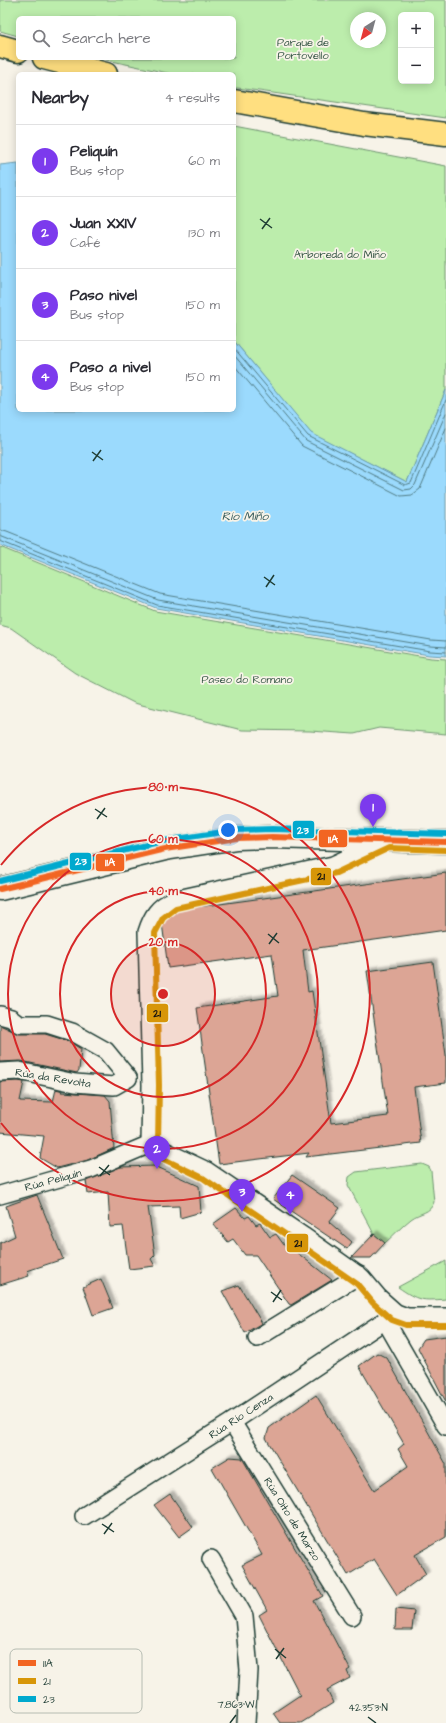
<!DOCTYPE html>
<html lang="en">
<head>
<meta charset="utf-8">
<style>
  body { margin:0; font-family:"Architects Daughter",sans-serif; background:#f2f2f3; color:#2b2b33 }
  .controls { position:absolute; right:12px; top:12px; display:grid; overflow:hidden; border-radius:6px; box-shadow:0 2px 10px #0003 }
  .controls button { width:36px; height:36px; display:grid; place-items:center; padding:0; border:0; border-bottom:1px solid #e1e1e2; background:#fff; color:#2b2b33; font:20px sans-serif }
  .compass { position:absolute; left:350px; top:12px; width:36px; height:36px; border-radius:50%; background:#fff; box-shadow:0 2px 10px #0003; rotate:216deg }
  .you { position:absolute; left:228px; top:830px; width:14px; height:14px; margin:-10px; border:3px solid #fff; border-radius:50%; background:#1a73e8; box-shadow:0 0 0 6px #1a73e833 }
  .badge { display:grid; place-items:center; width:26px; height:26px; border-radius:50%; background:#7c3aed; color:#fff; font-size:13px; font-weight:700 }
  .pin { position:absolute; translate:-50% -33px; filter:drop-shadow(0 1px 2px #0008) }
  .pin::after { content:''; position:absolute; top:21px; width:14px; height:12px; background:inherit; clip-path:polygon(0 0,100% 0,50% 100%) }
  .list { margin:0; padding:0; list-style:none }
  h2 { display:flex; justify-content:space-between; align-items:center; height:52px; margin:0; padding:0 16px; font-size:17px }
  h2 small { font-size:13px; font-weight:400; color:#7c7c81 }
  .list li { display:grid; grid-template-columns:26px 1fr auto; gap:12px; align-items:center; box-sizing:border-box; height:72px; padding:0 16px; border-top:1px solid #e1e1e2 }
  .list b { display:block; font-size:15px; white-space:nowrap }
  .list p { margin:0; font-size:13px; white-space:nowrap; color:#7c7c81 }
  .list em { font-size:13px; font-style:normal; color:#7c7c81 }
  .icon { flex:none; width:22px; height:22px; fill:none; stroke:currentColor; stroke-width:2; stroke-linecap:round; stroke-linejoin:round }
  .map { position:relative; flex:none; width:446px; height:1723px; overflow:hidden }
  .search { position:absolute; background:#fff; box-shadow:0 2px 10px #0003; left:16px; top:16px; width:220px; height:44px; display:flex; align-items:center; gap:10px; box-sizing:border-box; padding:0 14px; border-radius:6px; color:#7c7c81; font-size:15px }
  .panel { position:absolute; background:#fff; box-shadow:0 2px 10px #0003; left:16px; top:72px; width:220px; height:340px; border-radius:6px }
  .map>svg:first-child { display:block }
</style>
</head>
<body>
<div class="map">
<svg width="446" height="1723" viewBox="0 0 446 1723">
  <defs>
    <filter id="shadow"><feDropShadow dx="3.5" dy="-3.5" stdDeviation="1" flood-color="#0004"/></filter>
  </defs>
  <rect width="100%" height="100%" fill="#f7f3e8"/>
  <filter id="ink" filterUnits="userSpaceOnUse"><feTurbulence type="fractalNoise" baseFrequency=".025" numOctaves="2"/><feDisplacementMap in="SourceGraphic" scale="8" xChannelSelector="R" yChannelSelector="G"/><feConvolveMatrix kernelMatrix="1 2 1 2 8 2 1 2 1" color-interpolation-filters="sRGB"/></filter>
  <g filter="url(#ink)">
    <g fill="#bcedac" stroke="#6e9570" fill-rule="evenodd">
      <path d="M 0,0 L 446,0 L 446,118 L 238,88 L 234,88 L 234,74 L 172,74 L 98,58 L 234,58 L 234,18 L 18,18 L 18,36 L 0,31 ZM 401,15 L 431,15 L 431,81 L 401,81 ZM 356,18 L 380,18 L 380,42 L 356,42 Z"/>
      <polygon points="234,126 446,166 446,390 407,482 311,434 234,341"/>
      <polygon points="0,547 155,611 431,658 446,659 446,734 379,728 354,734 310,731 242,730 134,703 75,673 11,628 0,625"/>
      <path d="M 422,1164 L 429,1167 L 431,1171 L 434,1202 C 430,1214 420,1212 411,1219 C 402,1226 394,1235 385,1243 L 374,1234 L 348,1185 L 349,1177 L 356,1172 Z"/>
      <path d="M 446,1261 L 446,1299 C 422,1301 418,1301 398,1287 Z"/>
    </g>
    <polygon fill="#9bdafd" stroke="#699bad" points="18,163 18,410 234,410 234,341 311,433 407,482 446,390 446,656 429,655 156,608 0,545 0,165"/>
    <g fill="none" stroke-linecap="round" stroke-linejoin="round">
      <g stroke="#517c84" stroke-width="1">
        <polyline points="234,348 308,436 405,485 411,483 446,400"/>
        <polyline points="234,355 306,441 404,490 411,489 415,485 446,413"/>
        <polyline points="234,365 302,446 401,496 412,495 420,489 446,428"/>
        <polyline points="0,530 7,532 160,594 431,640 446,641"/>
        <polyline points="0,536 158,600 430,646 446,647"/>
        <polyline points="0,541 157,605 430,651 446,652"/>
      </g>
    </g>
    <g fill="#dca595" stroke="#1f3d34" filter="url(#shadow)">
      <polygon points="446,873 446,930 303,950 308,992 312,991 331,1123 388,1116 367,971 433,962 446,1055 446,1083 414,1087 421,1143 306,1157 309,1153 219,1164 197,1008 278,996 272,954 168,968 162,923 164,919 176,910"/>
      <polygon points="0,1025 19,1034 45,1034 68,1041 81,1049 79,1070 77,1073 21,1061 0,1062"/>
      <polygon points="18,1081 24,1082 20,1101 53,1102 56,1089 63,1091 62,1092 105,1095 110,1101 114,1148 88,1160 57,1168 40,1158 44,1136 0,1132 0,1082"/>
      <polygon points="155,1166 199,1186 201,1212 180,1218 179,1206 148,1207 155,1255 151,1259 155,1266 129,1269 123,1226 110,1227 108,1192 88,1194 86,1181 120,1167"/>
      <polygon points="292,1175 340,1208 329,1222 352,1242 347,1249 273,1199"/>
      <polygon points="37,1195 63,1259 27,1271 29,1276 0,1285 0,1243 15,1236 6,1206"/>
      <polygon points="236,1208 245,1218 249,1216 256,1225 260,1223 270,1237 276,1234 287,1249 291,1248 332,1280 291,1305 289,1304 256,1255 245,1255 233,1239 228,1242 213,1224"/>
      <polygon points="374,1234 385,1243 371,1258 351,1258"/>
      <polygon points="101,1279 113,1308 93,1315 83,1287"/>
      <polygon points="239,1285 262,1323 245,1333 222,1291"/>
      <polygon points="446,1336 446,1402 418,1348 424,1339"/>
      <polygon points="377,1353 387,1358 446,1464 446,1537 415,1555 426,1574 397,1595 374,1559 348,1575 266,1438 269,1428 316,1395 374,1490 408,1466 398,1449 404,1444 359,1366"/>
      <polygon points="230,1457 242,1458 323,1596 314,1601 350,1669 347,1671 350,1678 327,1690 333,1703 301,1723 280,1723 273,1713 300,1695 259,1615 267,1610 242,1565 262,1555 212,1468"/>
      <polygon points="170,1494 193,1527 179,1537 154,1505"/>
      <polygon points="396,1609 414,1611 412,1630 395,1630"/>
    </g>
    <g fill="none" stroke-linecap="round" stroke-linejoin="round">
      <defs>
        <g id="street">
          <polyline points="0,1015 11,1018 19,1024 47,1024 72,1032 106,1051 128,1078"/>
          <polyline points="0,1072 19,1071 75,1083 114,1086 128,1078"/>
          <path d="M 150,1144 L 151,1085 L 147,932 C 152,916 158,907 173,900 L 333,865 L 385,841"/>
          <polyline points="150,1144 207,1171 303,1236 362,1278 378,1297 396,1313 407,1317 446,1317"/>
          <polyline points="0,1195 91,1169 150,1144"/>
          <polyline points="385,1320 446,1426"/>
          <polyline points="257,1338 359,1275"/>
          <polyline points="232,1422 352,1616"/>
          <polyline points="84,1516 232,1422 396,1313"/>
          <polyline points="211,1559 244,1616 249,1670 246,1723"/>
        </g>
        <polyline id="secondary" points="0,889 165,849 237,838 272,837 446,842"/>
        <g id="highway">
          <polyline points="0,46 18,51"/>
          <polyline points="44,58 106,74"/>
          <polyline points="234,101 364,124 446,134"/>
        </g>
      </defs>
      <use href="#street" stroke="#1f3d34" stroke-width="20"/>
      <use href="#secondary" stroke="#1f3d34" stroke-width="25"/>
      <use href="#highway" stroke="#1f3d34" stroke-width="25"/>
      <use href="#street" stroke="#f7f3e8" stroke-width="17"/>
      <use href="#secondary" stroke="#f7f3e8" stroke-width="22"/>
      <use href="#highway" stroke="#ffdf80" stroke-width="22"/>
      <defs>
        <polyline id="bus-1" points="0,889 165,849 237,838 272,837 446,842"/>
        <g id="bus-2">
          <polyline points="158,1144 159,1085 155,933 163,918 176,908 336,873 389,848 446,850"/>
          <polyline points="147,1151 203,1178 298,1243 357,1284 373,1303 392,1320 406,1325 446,1325"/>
        </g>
        <polyline id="bus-3" points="0,881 163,841 236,830 272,829 446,834"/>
      </defs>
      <use href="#bus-1" stroke="#f7f3e8" stroke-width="9"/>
      <use href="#bus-2" stroke="#f7f3e8" stroke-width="9"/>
      <use href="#bus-3" stroke="#f7f3e8" stroke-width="9"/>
      <use href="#bus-1" stroke="#f26522" stroke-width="6"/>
      <use href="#bus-2" stroke="#d79608" stroke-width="6"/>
      <use href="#bus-3" stroke="#00a9ce" stroke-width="6"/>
    </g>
  </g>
  <path fill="none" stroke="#1f3d34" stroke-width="1.5" d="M 260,219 L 272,228M 262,229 L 270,218M 92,452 L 103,460M 93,461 L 101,450M 264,577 L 275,585M 266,587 L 274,575M 95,809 L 107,817M 97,819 L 105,808M 268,934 L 279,943M 269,944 L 277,933M 99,1167 L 110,1175M 100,1176 L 109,1165M 271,1292 L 282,1300M 273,1302 L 281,1290M 102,1524 L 114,1532M 104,1534 L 112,1523M 275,1649 L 286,1658M 276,1659 L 284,1648M 368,1717 L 376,1723M 230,1723 L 236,1715"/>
  <circle cx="163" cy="994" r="52" fill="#d62828" fill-opacity=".12"/>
  <g fill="none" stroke="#d62828" stroke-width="2">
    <circle cx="163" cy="994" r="52"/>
    <circle cx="163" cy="994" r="103"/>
    <circle cx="163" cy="994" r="155"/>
    <path d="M1 865A207 207 0 1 1 1 1123"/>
  </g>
  <g text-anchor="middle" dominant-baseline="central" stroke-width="3.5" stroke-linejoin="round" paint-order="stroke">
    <g font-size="11" fill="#375746" stroke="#f7f3e8">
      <text x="303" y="42">Parque de<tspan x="303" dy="13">Portovello</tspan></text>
      <text x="340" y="254">Arboreda do Miño</text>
      <text x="247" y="679">Paseo do Romano</text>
    </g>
    <g font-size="11" fill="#1f3d34" stroke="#f7f3e8">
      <text transform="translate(53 1078) rotate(9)">Rúa da Revolta</text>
      <text transform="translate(53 1180) rotate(-15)">Rúa Peliquín</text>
      <text transform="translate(241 1416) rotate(-33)">Rúa Río Cenza</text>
      <text transform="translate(292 1519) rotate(58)">Rúa Oito de Marzo</text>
    </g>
    <g font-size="12" font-style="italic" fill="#385c5c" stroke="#f7f3e8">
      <text x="245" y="516">Río Miño</text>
    </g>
  </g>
  <rect x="10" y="1649" width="132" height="64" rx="6" fill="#f7f3e8" stroke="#b6bcb2" stroke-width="1"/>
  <rect x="18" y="1660" width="18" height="6" fill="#f26522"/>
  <rect x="18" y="1678" width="18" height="6" fill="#d79608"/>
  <rect x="18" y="1696" width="18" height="6" fill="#00a9ce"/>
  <g font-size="11" fill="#1f3d34">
    <text x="43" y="1667">11A</text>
    <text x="43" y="1685">21</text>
    <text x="43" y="1703">23</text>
  </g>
  <g font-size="10" text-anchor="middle" fill="#1f3d34" stroke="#f7f3e8" stroke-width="3.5" stroke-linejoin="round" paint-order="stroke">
    <text x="236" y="1708">7.863°W</text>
    <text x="368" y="1711">42.353°N</text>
  </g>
  <circle cx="163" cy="994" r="6" fill="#d62828" stroke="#f7f3e8" stroke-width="2"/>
  <g font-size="12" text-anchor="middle" font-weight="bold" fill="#d62828" stroke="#f7f3e8" stroke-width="3.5" stroke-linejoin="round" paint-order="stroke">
    <text x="163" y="791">80 m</text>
    <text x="163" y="843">60 m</text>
    <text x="163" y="895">40 m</text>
    <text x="163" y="946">20 m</text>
  </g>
  <g stroke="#f7f3e8" stroke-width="1.5">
    <rect x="292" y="820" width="23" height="19" rx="4" fill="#00a9ce"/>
    <rect x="318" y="829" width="30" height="19" rx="4" fill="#f26522"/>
    <rect x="69" y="852" width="23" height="19" rx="4" fill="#00a9ce"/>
    <rect x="95" y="853" width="30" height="19" rx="4" fill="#f26522"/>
    <rect x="310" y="867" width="22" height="19" rx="4" fill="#d79608"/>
    <rect x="146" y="1003" width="23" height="20" rx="4" fill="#d79608"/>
    <rect x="286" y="1233" width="23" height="20" rx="4" fill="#d79608"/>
  </g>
  <g font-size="11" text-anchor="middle" font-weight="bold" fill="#fff">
    <text x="303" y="834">23</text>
    <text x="333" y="843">11A</text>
    <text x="81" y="865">23</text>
    <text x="110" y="866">11A</text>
  </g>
  <g font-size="11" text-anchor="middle" font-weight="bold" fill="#111">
    <text x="321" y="880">21</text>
    <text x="157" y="1017">21</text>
    <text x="298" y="1247">21</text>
  </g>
</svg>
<div class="controls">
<button>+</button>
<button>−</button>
</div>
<svg class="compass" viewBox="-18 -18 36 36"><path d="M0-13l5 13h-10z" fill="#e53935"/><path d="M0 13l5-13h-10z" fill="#7c7c81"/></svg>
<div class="you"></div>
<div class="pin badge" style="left:373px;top:827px">1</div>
<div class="pin badge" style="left:157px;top:1169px">2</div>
<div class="pin badge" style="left:242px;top:1212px">3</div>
<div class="pin badge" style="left:290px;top:1215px">4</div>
<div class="search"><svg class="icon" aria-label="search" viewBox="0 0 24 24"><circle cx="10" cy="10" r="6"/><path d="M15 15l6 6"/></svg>Search here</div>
<section class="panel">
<h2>Nearby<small>4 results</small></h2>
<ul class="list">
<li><span class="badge">1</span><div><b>Peliquín</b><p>Bus stop</p></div><em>60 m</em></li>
<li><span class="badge">2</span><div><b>Juan XXIV</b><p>Café</p></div><em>130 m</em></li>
<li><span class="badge">3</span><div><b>Paso nivel</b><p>Bus stop</p></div><em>150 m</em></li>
<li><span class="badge">4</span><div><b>Paso a nivel</b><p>Bus stop</p></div><em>150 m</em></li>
</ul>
</section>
</div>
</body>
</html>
